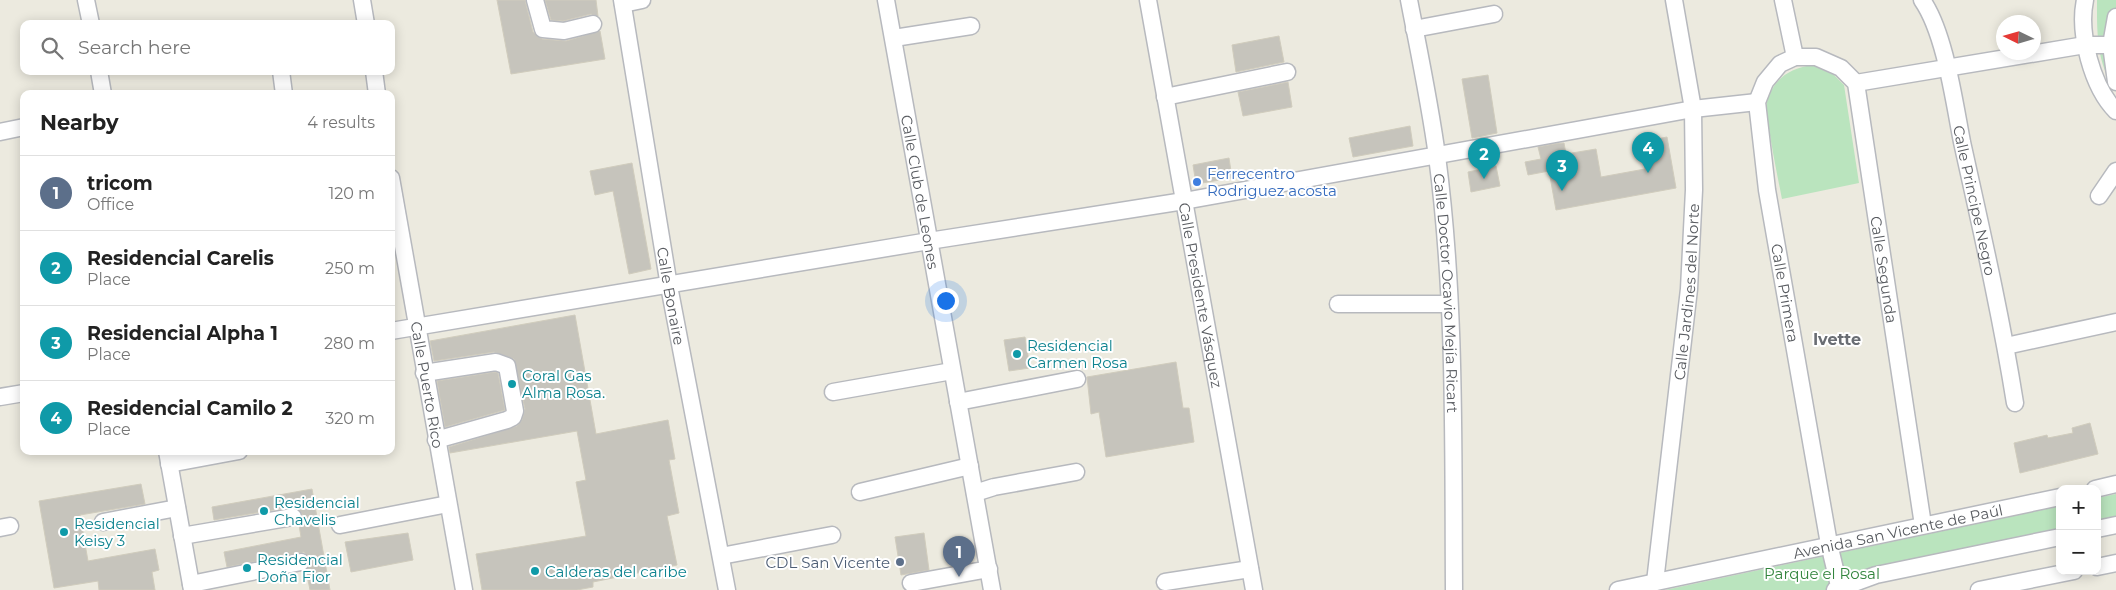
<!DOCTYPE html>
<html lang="en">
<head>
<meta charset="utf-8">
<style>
  body { margin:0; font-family:Montserrat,sans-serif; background:#f6f6f6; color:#222 }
  .controls { position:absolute; right:15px; bottom:15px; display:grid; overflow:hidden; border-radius:10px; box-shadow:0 2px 12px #0003 }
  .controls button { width:45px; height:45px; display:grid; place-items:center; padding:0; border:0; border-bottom:1px solid #e0e0e0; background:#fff; color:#222; font:25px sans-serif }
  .compass { position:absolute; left:1996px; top:15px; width:45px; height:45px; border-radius:50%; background:#fff; box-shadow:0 2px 12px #0003; rotate:275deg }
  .you { position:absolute; left:945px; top:300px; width:18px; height:18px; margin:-12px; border:4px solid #fff; border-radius:50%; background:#1a73e8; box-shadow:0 0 0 8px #1a73e833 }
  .badge { display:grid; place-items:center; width:32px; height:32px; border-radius:50%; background:#111827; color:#fff; font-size:16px; font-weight:700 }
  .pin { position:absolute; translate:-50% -41px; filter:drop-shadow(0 1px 2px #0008) }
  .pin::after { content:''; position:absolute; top:26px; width:18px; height:15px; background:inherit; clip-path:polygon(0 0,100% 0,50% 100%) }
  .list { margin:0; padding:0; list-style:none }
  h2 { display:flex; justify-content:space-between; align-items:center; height:65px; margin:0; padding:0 20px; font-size:21px }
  h2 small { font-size:16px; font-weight:400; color:#767676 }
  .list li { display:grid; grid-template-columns:32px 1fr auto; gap:15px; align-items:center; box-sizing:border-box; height:75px; padding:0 20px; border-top:1px solid #e0e0e0 }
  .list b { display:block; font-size:19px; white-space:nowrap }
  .list p { margin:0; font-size:16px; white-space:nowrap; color:#767676 }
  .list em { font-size:16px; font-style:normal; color:#767676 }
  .icon { flex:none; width:28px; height:28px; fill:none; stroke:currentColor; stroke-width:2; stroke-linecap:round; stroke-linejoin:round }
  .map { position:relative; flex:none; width:2116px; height:590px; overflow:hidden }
  .search { position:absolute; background:#fff; box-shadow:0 2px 12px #0003; left:20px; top:20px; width:375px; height:55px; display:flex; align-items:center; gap:12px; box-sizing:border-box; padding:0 18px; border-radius:10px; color:#767676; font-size:19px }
  .panel { position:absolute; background:#fff; box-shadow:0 2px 12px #0003; left:20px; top:90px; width:375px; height:365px; border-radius:10px }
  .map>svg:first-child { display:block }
</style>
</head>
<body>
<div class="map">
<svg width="2116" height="590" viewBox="0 0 2116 590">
  <rect width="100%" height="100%" fill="#eceadf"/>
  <g fill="#bae4be">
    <path d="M 2097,0 L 2116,0 L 2116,90 C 2096,65 2097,30 2097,0 Z"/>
    <path d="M 1812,65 L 1834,75 L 1844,85 L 1859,183 L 1782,199 C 1779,183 1764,112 1767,102 C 1774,78 1789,69 1812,65 Z"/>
    <polygon points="2116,494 2116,520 2097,524 2097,498"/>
    <polygon points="2060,506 2060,532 1846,578 1826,590 1665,590"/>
  </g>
  <g fill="#c6c4bc" stroke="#d0ccbd">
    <polygon points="497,0 525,0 533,32 542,39 566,41 600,31 605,59 511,74"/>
    <polygon points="545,0 596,0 598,16 591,14 563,21 551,20"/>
    <polygon points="1279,36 1284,62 1236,72 1232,45"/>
    <polygon points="1488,75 1497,133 1472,138 1462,79"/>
    <polygon points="1288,82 1292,107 1243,116 1238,92"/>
    <polygon points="1410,126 1413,146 1353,157 1349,138"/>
    <polygon points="1667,137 1676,188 1556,210 1549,171 1528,175 1525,162 1541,159 1538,147 1554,144 1564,143 1566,154 1596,149 1601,177 1645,169 1640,142"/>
    <polygon points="1229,158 1232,178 1196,184 1193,165"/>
    <polygon points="632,163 651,269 629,274 613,191 595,195 590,171"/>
    <polygon points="1496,166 1500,186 1471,192 1468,172"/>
    <polygon points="575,315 596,434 668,420 675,459 669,460 679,513 667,516 677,565 593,582 593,587 577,590 482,590 476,554 586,536 576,482 586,480 577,431 450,453 449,447 517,426 522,420 525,409 514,359 494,352 434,361 430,341"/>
    <polygon points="1025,337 1030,368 1009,371 1004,340"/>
    <polygon points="1176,362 1183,408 1189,408 1194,442 1106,457 1099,412 1091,414 1087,377"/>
    <polygon points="495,372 498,373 505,410 445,427 437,381"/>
    <polygon points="2090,423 2098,454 2020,473 2014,443 2047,435 2048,438 2073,433 2072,428"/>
    <polygon points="141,484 145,504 80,515 88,561 155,549 159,570 152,572 155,590 99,590 98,581 54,588 39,501"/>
    <polygon points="312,489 330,590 310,590 306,570 311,561 304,552 227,567 224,552 301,537 299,525 303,515 297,508 291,507 214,520 212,507"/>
    <polygon points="408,533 413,560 351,572 345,542"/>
    <polygon points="924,533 929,570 901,575 895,537"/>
  </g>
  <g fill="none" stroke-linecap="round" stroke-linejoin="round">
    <defs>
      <g id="minor">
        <polyline points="86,0 91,24"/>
        <polyline points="362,0 366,24"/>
        <polyline points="535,0 543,29 564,31 593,24"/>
        <path id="s1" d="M 622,0 L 669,286 L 727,590"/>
        <path id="s2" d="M 886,0 L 992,590"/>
        <path id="s3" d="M 1148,0 L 1254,590"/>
        <path id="s4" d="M 1409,0 C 1419,52 1430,104 1437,156 C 1456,300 1453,446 1454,590"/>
        <polyline points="1783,0 1795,57"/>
        <path id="s5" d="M 1922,0 C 1945,33 1954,101 1962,142 C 1981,228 2001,315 2015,403"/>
        <path d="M 2085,0 C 2078,33 2092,87 2116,111"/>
        <polyline points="623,4 642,0"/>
        <polyline points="1414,29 1494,14"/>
        <polyline points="894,38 971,26"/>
        <polyline points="2111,45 2116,82"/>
        <polyline points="99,71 103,94"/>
        <polyline points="281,71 284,94"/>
        <polyline points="374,71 377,94"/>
        <polyline points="1856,83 2085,45 2111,45 2116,17"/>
        <polyline points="1165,97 1287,72"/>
        <polyline points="0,132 24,127"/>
        <path id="s6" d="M 391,178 L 464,590"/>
        <polyline points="2099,196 2116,171"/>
        <polyline points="1338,304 1448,304"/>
        <polyline points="391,331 929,241 1184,201 1693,109 1757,102"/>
        <polyline points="2006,346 2116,322"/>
        <polyline points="424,373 496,362 507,366 515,411 513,417 507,420 436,440"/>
        <polyline points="833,392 952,371"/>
        <polyline points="0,397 24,393"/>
        <polyline points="958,402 1077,379"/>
        <polyline points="167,451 192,590"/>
        <polyline points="169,464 239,451"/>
        <polyline points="2095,489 2116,484"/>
        <polyline points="860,492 970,466"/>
        <polyline points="975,493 994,487 1076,472"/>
        <polyline points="103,522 177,508"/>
        <polyline points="340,525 448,504"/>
        <polyline points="0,528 10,526"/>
        <polyline points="2097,529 2116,525"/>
        <polyline points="182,536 293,517"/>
        <polyline points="721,556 832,535"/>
        <polyline points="2097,567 2116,563"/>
        <polyline points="1165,582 1250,569"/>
        <path id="s7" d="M 1655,582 L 1689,289 L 1694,190 L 1693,109 L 1674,0"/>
        <polyline points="911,583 989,569"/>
        <polyline points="191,584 301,562"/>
        <path id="s8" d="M 1618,590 L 2060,497"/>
        <polyline points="1835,590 1876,575 2060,537"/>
        <path id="s9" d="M 1840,590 L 1829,544 L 1767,190 L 1757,102 L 1765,82 L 1780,64 L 1795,57 L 1816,57 L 1841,68 L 1856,83 L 1923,525"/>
        <polyline points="1979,590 2074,571"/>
      </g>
    </defs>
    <use href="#minor" stroke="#b7b9be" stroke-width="19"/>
    <use href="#minor" stroke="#fff" stroke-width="16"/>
  </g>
  <circle fill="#3f7fe0" stroke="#fff" stroke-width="2" cx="1197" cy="182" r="5"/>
  <g fill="#0f9aa8" stroke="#fff" stroke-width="2">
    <circle cx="1017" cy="354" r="5"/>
    <circle cx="512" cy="384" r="5"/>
    <circle cx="264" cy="511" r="5"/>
    <circle cx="64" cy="532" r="5"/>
    <circle cx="247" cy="568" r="5"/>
    <circle cx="535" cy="571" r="5"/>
  </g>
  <circle fill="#5c6f8a" stroke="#fff" stroke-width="2" cx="900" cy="562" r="5"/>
  <g text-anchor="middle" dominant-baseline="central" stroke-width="4" stroke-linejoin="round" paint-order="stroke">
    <g font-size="15" fill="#366cbe" stroke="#fff" text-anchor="start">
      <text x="1207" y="173">Ferrecentro<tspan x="1207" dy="17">Rodriguez acosta</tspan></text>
    </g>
    <g font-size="15" fill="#585b60" stroke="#fff">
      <text stroke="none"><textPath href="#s2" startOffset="195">Calle Club de Leones</textPath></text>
      <text stroke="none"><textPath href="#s5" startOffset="208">Calle Principe Negro</textPath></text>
      <text stroke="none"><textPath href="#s9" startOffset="815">Calle Segunda</textPath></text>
      <text stroke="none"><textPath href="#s7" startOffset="292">Calle Jardines del Norte</textPath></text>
      <text transform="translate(1785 293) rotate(80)">Calle Primera</text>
      <text stroke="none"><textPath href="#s4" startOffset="296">Calle Doctor Ocavio Mejía Ricart</textPath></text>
      <text stroke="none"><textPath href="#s3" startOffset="300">Calle Presidente Vásquez</textPath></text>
      <text stroke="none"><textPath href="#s1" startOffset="300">Calle Bonaire</textPath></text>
      <text stroke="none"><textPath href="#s6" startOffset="210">Calle Puerto Rico</textPath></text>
      <text stroke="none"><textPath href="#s8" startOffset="286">Avenida San Vicente de Paúl</textPath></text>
    </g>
    <g font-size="15" fill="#0d838f" stroke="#fff" text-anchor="start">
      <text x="1027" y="345">Residencial<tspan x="1027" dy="17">Carmen Rosa</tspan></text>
      <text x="522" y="375">Coral Gas<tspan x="522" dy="17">Alma Rosa.</tspan></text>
      <text x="274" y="502">Residencial<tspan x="274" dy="17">Chavelis</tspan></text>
      <text x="74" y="523">Residencial<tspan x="74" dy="17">Keisy 3</tspan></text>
      <text x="257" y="559">Residencial<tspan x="257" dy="17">Doña Fior</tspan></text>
      <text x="545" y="571">Calderas del caribe</text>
    </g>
    <g font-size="15" fill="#4e5e75" stroke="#fff" text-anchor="end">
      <text x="890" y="562">CDL San Vicente</text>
    </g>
    <g font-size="15" fill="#33853e" stroke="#fff">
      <text x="1822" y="573">Parque el Rosal</text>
    </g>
    <g font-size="16" font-weight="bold" fill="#696d73" stroke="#fff">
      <text x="1837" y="339">Ivette</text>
    </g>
  </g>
</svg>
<div class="controls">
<button>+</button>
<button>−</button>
</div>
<svg class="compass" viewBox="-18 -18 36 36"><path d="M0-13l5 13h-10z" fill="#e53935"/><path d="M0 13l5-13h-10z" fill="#767676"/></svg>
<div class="you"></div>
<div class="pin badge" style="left:959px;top:577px;background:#5c6f8a">1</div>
<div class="pin badge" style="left:1484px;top:179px;background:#0f9aa8">2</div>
<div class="pin badge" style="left:1562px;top:191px;background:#0f9aa8">3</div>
<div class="pin badge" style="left:1648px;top:173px;background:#0f9aa8">4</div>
<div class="search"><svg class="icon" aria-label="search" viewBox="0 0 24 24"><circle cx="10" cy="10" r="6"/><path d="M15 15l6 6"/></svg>Search here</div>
<section class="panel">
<h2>Nearby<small>4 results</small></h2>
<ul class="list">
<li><span class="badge" style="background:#5c6f8a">1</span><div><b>tricom</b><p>Office</p></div><em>120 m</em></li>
<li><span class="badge" style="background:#0f9aa8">2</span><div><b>Residencial Carelis</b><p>Place</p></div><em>250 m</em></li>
<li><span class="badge" style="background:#0f9aa8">3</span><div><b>Residencial Alpha 1</b><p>Place</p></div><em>280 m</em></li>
<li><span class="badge" style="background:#0f9aa8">4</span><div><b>Residencial Camilo 2</b><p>Place</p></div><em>320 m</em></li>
</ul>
</section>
</div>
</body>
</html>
